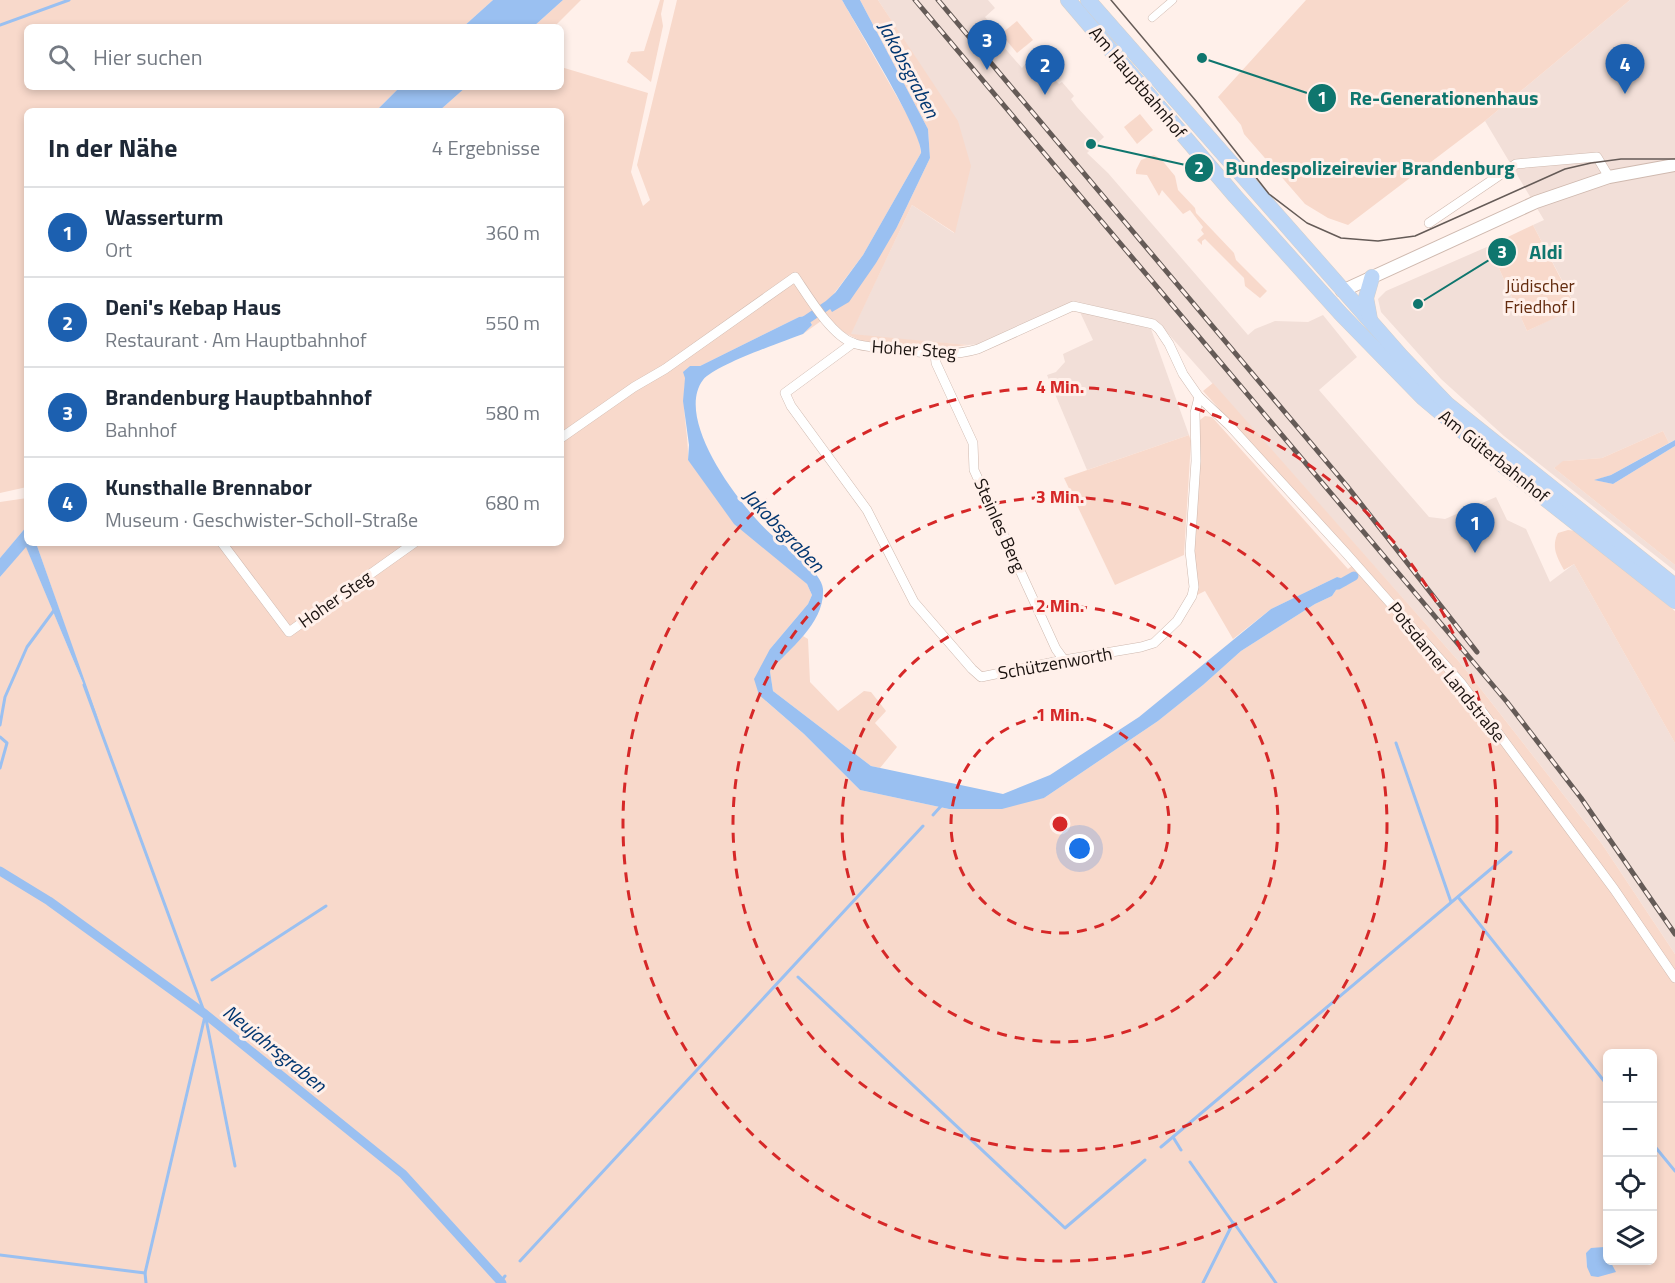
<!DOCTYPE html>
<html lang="de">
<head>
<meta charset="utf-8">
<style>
  body { margin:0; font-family:"Titillium Web",sans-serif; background:#f6f6f7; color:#1f2937 }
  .controls { position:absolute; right:18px; bottom:18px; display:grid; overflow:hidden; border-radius:9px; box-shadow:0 3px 9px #0003 }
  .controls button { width:54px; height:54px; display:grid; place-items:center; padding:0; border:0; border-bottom:2px solid #e0e1e3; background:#fff; color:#1f2937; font:30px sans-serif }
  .you { position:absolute; left:1080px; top:849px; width:21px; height:21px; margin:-15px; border:4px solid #fff; border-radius:50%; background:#1a73e8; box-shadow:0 0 0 9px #1a73e833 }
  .badge { display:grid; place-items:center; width:39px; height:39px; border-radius:50%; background:#1c60b0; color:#fff; font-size:20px; font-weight:700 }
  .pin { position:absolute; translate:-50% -50px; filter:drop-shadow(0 2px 3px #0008) }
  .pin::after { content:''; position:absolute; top:32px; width:21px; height:18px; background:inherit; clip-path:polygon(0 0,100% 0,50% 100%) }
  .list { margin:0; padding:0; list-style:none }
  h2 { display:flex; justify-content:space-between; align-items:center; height:78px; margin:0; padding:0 24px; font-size:26px }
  h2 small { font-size:20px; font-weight:400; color:#747a83 }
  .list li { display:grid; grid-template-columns:39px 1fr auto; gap:18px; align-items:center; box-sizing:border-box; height:90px; padding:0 24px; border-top:2px solid #e0e1e3 }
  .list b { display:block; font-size:22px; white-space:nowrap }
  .list p { margin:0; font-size:20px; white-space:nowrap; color:#747a83 }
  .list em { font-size:20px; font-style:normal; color:#747a83 }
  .icon { flex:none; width:33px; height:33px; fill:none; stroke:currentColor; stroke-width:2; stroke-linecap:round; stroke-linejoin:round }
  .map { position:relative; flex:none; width:1675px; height:1283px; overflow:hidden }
  .search { position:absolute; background:#fff; box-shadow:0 3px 9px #0003; left:24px; top:24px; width:540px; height:66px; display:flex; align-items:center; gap:15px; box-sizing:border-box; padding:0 21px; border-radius:9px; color:#747a83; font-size:22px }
  .panel { position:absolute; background:#fff; box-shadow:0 3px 9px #0003; left:24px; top:108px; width:540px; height:438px; border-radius:9px }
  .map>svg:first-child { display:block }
</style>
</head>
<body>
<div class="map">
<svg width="1675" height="1283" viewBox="0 0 1675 1283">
  <rect width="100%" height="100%" fill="#fff0ea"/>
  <g fill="#f2dfd8">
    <polygon points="878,0 988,0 995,8 985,17 993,26 987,32 993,40 996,38 1022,68 1034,54 1052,77 1059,84 1062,82 1074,96 1071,99 1077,107 1104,137 1087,153 1108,173 1248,335 1255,329 1275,321 1308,322 1323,315 1357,357 1319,390 1429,517 1445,519 1496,497 1507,520 1526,529 1550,582 1574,564 1675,743 1675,954 1602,844 1462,665 1156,320 1075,301 978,344 968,345 850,335 912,205 954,233 917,60"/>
    <polygon points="1630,0 1675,0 1675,440 1669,443 1663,431 1602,458 1564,461 1554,468 1675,565 1675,571 1504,436 1441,379 1381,312 1378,299 1386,291 1489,246 1527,331 1576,307 1533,225 1544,220 1485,121"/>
    <polygon points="1079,310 1151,329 1189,435 1087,470 1047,375 1056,372 1065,362 1063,354 1093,340"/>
  </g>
  <g fill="#f8d9cb" fill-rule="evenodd">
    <polygon points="0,0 493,0 463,27 27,27 27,87 400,87 376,111 27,111 27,487 0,493"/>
    <polygon points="563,0 581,0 554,27 533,27"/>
    <polygon points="660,0 664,0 661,14 663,26 651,82 627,62 631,52 644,51"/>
    <path d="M 677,0 L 842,0 L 913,125 L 919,141 L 921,153 L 863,255 L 827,303 L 897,227 L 930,158 L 928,129 L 860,0 L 878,0 L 958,121 L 971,166 L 955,233 L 912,205 L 851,334 L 968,345 L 978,344 L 942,348 L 861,341 L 821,321 L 803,334 L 812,325 L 807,316 L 799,317 L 700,366 L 690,366 C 677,397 689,428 688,460 L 807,584 L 812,595 L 808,604 L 770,649 L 766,701 L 804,734 L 860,790 L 949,809 L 1044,798 L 1158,721 L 1203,685 L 1241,651 L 1315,604 L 1332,596 L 1336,590 L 1347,585 L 1348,581 L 1337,577 L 1271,609 L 1233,639 L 1205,591 L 1197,595 L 1192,549 L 1199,461 L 1200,420 L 1205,416 L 1212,417 L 1348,569 L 1358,561 L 1203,391 L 1213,383 L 1462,665 L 1602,844 L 1675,954 L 1675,1283 L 0,1283 L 0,577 L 26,546 L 94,710 L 36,543 L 561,543 L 561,111 L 439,111 L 466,87 L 561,87 L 561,67 L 648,93 L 631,172 L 643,206 L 650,200 L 637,165 ZM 1608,1054 L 1652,1054 L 1652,1260 L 1610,1261 L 1615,1272 L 1587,1267 L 1586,1253 L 1604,1247 L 1608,1255 Z"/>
    <polygon points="1306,0 1630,0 1485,121 1348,225 1328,218 1305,204 1244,134 1241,125 1218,97"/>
    <polygon points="1017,21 1033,40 1017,53 1001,34"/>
    <polygon points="1140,114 1153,130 1137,144 1124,127"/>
    <polygon points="1154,155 1161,159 1175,176 1178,190 1195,208 1196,213 1234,253 1236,260 1267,291 1260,298 1245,286 1244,278 1205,239 1202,241 1202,245 1197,240 1204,234 1201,230 1203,227 1190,210 1183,214 1162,190 1159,196 1147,175 1136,174 1136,170 1141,160"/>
    <polygon points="1533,225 1576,308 1527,331 1489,246"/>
    <polygon points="1663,431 1669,443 1611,475 1595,480 1613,484 1675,446 1675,565 1554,468 1563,461 1602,458"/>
    <polygon points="1189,435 1191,441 1184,555 1115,585 1064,478"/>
    <polygon points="27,498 27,526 0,558 0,502"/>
    <path d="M 1568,530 L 1576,531 L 1675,611 L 1675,743 L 1574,564 L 1564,570 C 1557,557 1551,547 1558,533 Z"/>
    <polygon points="803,636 808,639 810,682 838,711 864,691 871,692 886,711 875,723 897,747 880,768 871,766 773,691 770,671"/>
  </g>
  <g fill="#9ac0f1">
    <polygon points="493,0 563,0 533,27 463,27"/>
    <path d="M 842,0 L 860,0 L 928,129 L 930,158 L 897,227 L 876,263 L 849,302 L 832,312 L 827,304 L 863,255 L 921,153 C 924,135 855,23 842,0 Z"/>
    <polygon points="400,87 466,87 439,111 376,111"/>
    <path d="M 807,316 L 812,325 L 803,334 C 782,342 715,365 703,380 C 673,420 743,510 773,536 C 786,547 822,572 823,589 C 825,623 790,648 770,671 L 773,691 L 871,766 L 1003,794 L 1050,775 L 1139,717 L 1271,609 L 1337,577 L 1348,580 L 1347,585 L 1336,590 L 1332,596 L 1315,604 L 1241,651 L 1203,685 L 1158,721 L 1044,798 L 1002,809 L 949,809 L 860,790 L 804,734 L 759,695 L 754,679 L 770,649 L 808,604 L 812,595 L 807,584 L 734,524 L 688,460 L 689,445 L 683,401 L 685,378 L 683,372 L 690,366 L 700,366 L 799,317 Z"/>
    <polygon points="1675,440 1675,446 1613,484 1594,480 1611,475"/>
    <polygon points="27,526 27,543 36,543 100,724 26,547 0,577 0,558"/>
    <polygon points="1604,1247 1608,1260 1610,1261 1616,1272 1598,1277 1591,1276 1587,1267 1586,1253 1591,1248"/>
  </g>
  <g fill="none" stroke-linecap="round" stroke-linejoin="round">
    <g stroke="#9ac0f1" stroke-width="3">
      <polyline points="0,25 69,0"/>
      <polyline points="84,685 205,1014 235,1166"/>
      <polyline points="0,725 5,697 27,647 55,609"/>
      <polyline points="0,737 7,743 0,768"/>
      <polyline points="1396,743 1451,902"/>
      <polyline points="933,815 942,805"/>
      <polyline points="1458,897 1608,1086"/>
      <polyline points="798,977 1065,1228 1145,1160"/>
      <polyline points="212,980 326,906"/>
      <polyline points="1173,1137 1181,1150"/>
      <polyline points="1652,1143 1675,1171"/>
      <polyline points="1161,1147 1511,852"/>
      <polyline points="1190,1162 1233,1223 1203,1283"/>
      <polyline points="1234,1223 1276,1283"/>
      <polyline points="0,1255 145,1273"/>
      <polyline points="520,1261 923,826"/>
      <polyline points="501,1281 505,1276"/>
      <polyline points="146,1283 145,1273 205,1016"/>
    </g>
    <g stroke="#9ac0f1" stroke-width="9">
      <polyline points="800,324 828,305 837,297"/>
      <polyline points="1338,585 1354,576"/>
      <polyline points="0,871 49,901 205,1014 403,1174 502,1283"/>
    </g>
    <defs>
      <polyline id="pedestrian" points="1152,18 1173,0"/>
      <g id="minor">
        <polyline points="1429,223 1516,164 1597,157 1609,177"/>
        <polyline points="853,343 785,393 791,406 867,510 914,602 972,669 981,677 1064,660 1141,647 1154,643 1177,621 1192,596 1194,587 1190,551 1196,461 1195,413 1199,397"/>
        <polyline points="935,354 936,363 973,443 974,470 1056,649 1064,660"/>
        <path d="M 561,438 L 634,387 L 665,369 L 795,277 C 808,296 831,335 853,343 C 862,347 876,347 885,348 C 916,352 948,358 978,349 L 1073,306 L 1153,324 L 1159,329 L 1169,344 L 1183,374 L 1199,397 L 1229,425 L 1345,552 L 1461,683 L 1614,889 L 1675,978"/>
        <polyline points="222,543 289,632 414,543"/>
      </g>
      <polyline id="tertiary" points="1342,291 1536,202 1609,177 1675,165"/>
      <g id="primary">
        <polyline points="1068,0 1235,196 1341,314 1423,398 1505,467 1675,601"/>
        <polyline points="1088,0 1401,356 1447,404 1675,586"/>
        <polyline points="1370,320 1366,298 1372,277"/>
      </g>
    </defs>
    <use href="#pedestrian" stroke="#cfb9af" stroke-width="8"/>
    <use href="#minor" stroke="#cfb9af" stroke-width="10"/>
    <use href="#tertiary" stroke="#cfb9af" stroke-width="14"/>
    <use href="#primary" stroke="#d1d0cf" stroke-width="16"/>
    <use href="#pedestrian" stroke="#fff" stroke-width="7"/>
    <use href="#minor" stroke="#fff" stroke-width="9"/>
    <use href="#tertiary" stroke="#fff" stroke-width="12"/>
    <use href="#primary" stroke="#bcd6f7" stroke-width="15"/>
    <polyline stroke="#655b57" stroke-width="1.5" points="1111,0 1196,101 1269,194 1307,223 1341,238 1378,241 1415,236 1565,169 1591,163 1621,159 1675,159"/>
    <defs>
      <g id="rail">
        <polyline points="915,0 1507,702 1581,798 1675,934"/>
        <polyline points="938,0 1347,486 1477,652"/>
      </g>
    </defs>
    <use href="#rail" stroke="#655b57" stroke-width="5"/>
    <use href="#rail" stroke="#fff0ea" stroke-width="3" stroke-dasharray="9" stroke-linecap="butt"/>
  </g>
  <g fill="none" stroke="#d62828" stroke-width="3" stroke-dasharray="10 8">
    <circle cx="1060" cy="824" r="109"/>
    <circle cx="1060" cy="824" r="218"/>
    <circle cx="1060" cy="824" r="327"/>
    <circle cx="1060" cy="824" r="437"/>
  </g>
  <g text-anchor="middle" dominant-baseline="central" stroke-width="6" stroke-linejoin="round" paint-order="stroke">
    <g font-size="18" fill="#1b1310" stroke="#fff0ea">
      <text transform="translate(1138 82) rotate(50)">Am Hauptbahnhof</text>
      <text transform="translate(914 349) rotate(4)">Hoher Steg</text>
      <text transform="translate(1494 456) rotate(39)">Am Güterbahnhof</text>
      <text transform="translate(1000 525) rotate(66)">Steinles Berg</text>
      <text transform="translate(335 599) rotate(-35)">Hoher Steg</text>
      <text transform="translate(1055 663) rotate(-10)">Schützenworth</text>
      <text transform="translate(1447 672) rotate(51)">Potsdamer Landstraße</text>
    </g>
    <g font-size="18" fill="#632b0e" stroke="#fff0ea">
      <text x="1540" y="285">Jüdischer<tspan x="1540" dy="21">Friedhof I</tspan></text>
    </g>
    <g font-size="20" font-style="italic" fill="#033771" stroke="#fff0ea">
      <text transform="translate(909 69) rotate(62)">Jakobsgraben</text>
      <text transform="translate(784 530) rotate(46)">Jakobsgraben</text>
      <text transform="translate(275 1048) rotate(39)">Neujahrsgraben</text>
    </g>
  </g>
  <circle cx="1060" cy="824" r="9" fill="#d62828" stroke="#fff0ea" stroke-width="3"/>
  <g font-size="18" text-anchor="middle" font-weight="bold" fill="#d62828" stroke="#fff0ea" stroke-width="6" stroke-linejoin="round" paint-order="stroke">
    <text x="1060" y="393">4 Min.</text>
    <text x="1060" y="503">3 Min.</text>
    <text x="1060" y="612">2 Min.</text>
    <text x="1060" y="721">1 Min.</text>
  </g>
  <path fill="none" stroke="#0f766e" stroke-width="2" d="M1202 58L1322 98M1091 144L1199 168M1418 304L1502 252"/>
  <g fill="#0f766e" stroke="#fff0ea" stroke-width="2">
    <circle cx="1202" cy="58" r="6"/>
    <circle cx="1091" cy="144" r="6"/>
    <circle cx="1418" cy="304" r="6"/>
    <circle cx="1322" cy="98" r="15"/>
    <circle cx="1199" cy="168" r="15"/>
    <circle cx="1502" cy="252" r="15"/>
  </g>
  <g font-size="18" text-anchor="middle" font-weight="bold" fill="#fff">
    <text x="1322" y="104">1</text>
    <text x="1199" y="174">2</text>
    <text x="1502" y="258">3</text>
  </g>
  <g font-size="20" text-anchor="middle" font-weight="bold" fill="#0f766e" stroke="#fff0ea" stroke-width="6" stroke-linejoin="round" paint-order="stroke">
    <text x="1444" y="105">Re-Generationenhaus</text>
    <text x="1370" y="175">Bundespolizeirevier Brandenburg</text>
    <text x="1546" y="259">Aldi</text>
  </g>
</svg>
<div class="controls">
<button>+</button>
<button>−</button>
<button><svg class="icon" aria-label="locate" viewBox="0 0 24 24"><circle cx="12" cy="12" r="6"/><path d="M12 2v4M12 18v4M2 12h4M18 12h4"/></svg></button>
<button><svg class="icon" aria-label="layers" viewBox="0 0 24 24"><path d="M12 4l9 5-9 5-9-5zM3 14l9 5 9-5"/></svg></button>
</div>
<div class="you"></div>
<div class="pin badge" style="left:1475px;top:553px">1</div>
<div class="pin badge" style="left:1045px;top:95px">2</div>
<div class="pin badge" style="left:987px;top:70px">3</div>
<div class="pin badge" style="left:1625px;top:94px">4</div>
<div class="search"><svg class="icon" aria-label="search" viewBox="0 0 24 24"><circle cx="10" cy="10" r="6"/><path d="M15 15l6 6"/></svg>Hier suchen</div>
<section class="panel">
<h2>In der Nähe<small>4 Ergebnisse</small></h2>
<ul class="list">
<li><span class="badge">1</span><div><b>Wasserturm</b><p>Ort</p></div><em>360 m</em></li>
<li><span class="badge">2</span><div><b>Deni's Kebap Haus</b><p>Restaurant · Am Hauptbahnhof</p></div><em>550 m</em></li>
<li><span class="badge">3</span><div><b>Brandenburg Hauptbahnhof</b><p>Bahnhof</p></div><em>580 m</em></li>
<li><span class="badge">4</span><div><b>Kunsthalle Brennabor</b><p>Museum · Geschwister-Scholl-Straße</p></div><em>680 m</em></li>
</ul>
</section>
</div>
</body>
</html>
